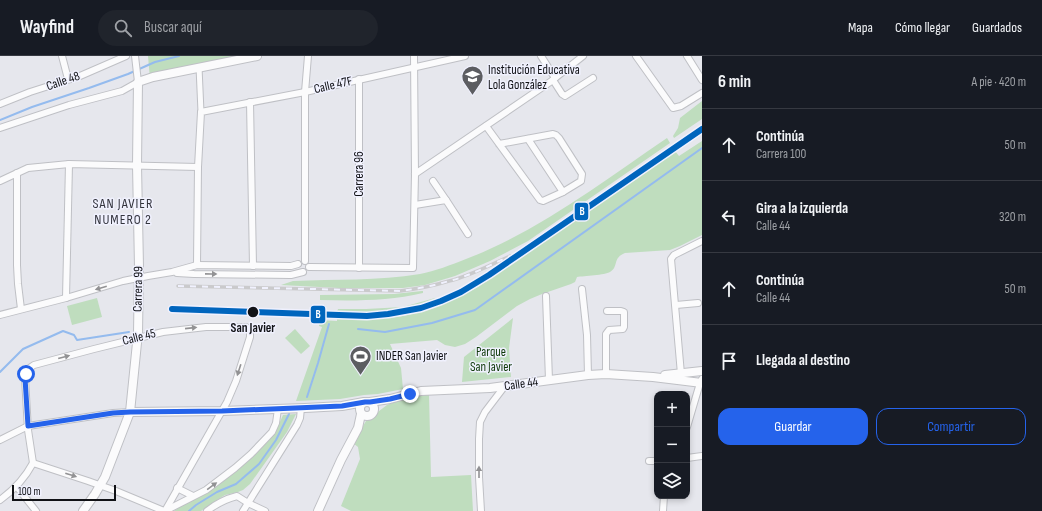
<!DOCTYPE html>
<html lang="es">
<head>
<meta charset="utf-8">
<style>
  body { margin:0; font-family:"Sofia Sans Condensed",sans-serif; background:#20242c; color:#f1f3f6 }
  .controls { position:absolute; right:12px; bottom:12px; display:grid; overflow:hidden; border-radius:8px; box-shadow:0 2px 6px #0003 }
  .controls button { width:36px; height:36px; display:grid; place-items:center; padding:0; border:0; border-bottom:1px solid #363941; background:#171b24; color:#f1f3f6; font:20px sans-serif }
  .scale { position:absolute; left:12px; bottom:10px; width:104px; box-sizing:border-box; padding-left:4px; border:2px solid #111216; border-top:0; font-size:11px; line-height:14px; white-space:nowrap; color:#111216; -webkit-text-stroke:3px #f0f1fe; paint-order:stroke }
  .stop { position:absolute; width:12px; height:12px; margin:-9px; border:3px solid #2563eb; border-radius:50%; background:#fff }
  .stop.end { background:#2563eb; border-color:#fff; box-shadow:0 1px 4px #0008 }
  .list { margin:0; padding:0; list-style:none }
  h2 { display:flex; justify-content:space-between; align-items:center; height:52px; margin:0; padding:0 16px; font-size:17px }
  h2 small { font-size:13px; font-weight:400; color:#9ea1a6 }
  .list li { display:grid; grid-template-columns:26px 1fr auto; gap:12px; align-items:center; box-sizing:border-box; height:72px; padding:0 16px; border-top:1px solid #363941 }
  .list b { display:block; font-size:15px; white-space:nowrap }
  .list p { margin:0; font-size:13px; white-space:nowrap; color:#9ea1a6 }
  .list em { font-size:13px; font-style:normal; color:#9ea1a6 }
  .actions { display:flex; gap:8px; padding:12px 16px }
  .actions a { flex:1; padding:9px 0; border:1px solid #2563eb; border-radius:12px; text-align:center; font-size:14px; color:#2563eb }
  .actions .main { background:#2563eb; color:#fff }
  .icon { flex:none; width:22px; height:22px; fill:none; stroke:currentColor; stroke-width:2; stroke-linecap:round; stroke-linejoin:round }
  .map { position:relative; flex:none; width:702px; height:455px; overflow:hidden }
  header { display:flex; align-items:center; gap:24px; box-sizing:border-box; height:56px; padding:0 20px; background:#171b24; border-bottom:1px solid #363941 }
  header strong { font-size:19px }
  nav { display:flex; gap:22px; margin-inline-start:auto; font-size:14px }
  .search { width:280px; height:36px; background:#20242c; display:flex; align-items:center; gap:10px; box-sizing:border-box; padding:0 14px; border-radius:22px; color:#9ea1a6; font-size:15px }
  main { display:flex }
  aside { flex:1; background:#171b24 }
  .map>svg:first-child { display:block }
</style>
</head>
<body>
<header>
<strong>Wayfind</strong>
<div class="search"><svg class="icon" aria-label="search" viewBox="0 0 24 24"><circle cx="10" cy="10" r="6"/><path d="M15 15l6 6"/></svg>Buscar aquí</div>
<nav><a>Mapa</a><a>Cómo llegar</a><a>Guardados</a></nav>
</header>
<main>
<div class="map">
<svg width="702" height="455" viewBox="0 0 702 455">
  <rect width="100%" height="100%" fill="#e6e7ed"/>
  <g fill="#bfddbe">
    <polygon points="148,0 248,0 150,23"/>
    <polygon points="702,45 702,63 674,82 673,80 678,72 680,62"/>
    <path d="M 667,82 L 670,87 L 528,185 L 490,205 L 455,220 L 425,229 L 403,232 L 339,232 L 281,229 L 293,225 C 335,223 378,225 420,218 C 435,215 451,209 466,203 C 537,176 604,125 667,82 Z"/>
    <path d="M 702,85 L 702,179 L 680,190 L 670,194 L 625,197 C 612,202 619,211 610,216 C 605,219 584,220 577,221 L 575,226 L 571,228 L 542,238 L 530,243 L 517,250 L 476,281 L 465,288 L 455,291 L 445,289 L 437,284 L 390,288 L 401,312 L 403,333 L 378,338 L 364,339 L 340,343 L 296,345 L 322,271 L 319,270 L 319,264 L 337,265 L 337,263 C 359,262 381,264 403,260 C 429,255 454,244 478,231 L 675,95 L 679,100 Z"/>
    <path d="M 422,235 L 423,235 L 423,237 C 389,245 354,245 320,244 L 320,239 L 394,238 Z"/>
    <polygon points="97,242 102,261 72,269 67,250"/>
    <path d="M 435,242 L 437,243 C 407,258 370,258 337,256 L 338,253 L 366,253 L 403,251 Z"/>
    <polygon points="513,262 509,292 511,321 462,326 464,301"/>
    <polygon points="295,273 310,290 301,298 285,282"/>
    <polygon points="429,338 431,421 471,419 473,455 351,455 341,450 360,403 358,391 353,387 366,365 387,349 397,345"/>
    <polygon points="296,358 287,376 250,428 243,434 238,436 225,439 220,442 201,455 174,455 237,414 256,398 275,377 283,359"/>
  </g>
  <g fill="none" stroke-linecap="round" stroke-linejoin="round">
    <g stroke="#94bbee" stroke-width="2">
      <polyline points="0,64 32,51 89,32 128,18 155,6 179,0"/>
      <polyline points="358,273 385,276 432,267 475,254 702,92"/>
      <polyline points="0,316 23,293 63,275 74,279 77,284 129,276"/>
      <polyline points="307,341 318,307 329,268"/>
      <polyline points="189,455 196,449 217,436 236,428 259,408 276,384 289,358"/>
    </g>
    <defs>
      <polyline id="pedestrian" points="199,11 201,56"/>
      <g id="minor">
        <polyline points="62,0 68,23"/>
        <polyline points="541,0 555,22 553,24"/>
        <polyline points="636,0 673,52 681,50 702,37"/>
        <polyline points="687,0 702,24"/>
        <polyline points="555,22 583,0"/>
        <polyline points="553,24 562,38 565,40 593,22"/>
        <polyline points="250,46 253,210"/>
        <polyline points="0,48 30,36 80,20 126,0"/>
        <polyline points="486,70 540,144 543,145 563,136 581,125 582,118 559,82 556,79 553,78 499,88"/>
        <polyline points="0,72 69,49 122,35 138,26 135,0"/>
        <polyline points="528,83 563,136"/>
        <polyline points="17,117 17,209 18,228 21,253"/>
        <polyline points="415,118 553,24"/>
        <polyline points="0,125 28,112 69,108 198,111"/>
        <polyline points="433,125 446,144"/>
        <polyline points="415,149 446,144 468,178"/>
        <polyline points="305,205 305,36 308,0"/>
        <polyline points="197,209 198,111 201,56 305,36 465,0"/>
        <polyline points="309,211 413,212 415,118 414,0"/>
        <polyline points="359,212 359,23"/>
        <polyline points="177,217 194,218 291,219 303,216"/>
        <polyline points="582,233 587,279 588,319"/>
        <polyline points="546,240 549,324"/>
        <polyline points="66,242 69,108"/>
        <polyline points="676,249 698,247"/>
        <polyline points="0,259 66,242 123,225 148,220 172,216 197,209 291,210 298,208"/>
        <polyline points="606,318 606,278 609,274 623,273 624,271 624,256 621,255 607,255"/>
        <polyline points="681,318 671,203 674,199 702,185"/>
        <polyline points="687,371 700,327 702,323"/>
        <polyline points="0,384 28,370 113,357 130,356"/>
        <polyline points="687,402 702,400"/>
        <polyline points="649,405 657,405"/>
        <polyline points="33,407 28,374 25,322 28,313 34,309 94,293 163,276 206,271 246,271 250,274 250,281 236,325 227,346 165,455"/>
        <polyline points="33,407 88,425 116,435 164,455"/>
        <polyline points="17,431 36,455"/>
        <polyline points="177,432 193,440"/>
        <path d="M 0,444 C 14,434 25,422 33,407"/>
        <polyline points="165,455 206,434 235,412 251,398 272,376 276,367 278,353"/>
        <path d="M 207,455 C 216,448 225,443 237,440 L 248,447 L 265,455"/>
        <polyline points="243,455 297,369 300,362 301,352"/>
        <polyline points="481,455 479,421 479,383 480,366 485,356 504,331"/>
        <polyline points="663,455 664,440"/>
      </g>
      <g id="tertiary">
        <polyline points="665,319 702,315"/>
        <circle cx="367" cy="353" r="7"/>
        <polyline points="370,346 390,343 421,335 490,332 588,319 606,318 653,321 702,327"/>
        <polyline points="130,356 222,355 305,352 342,350 364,346"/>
        <polyline points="83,455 95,438 105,421 130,356 138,277 139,211 137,109 138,26 153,21 257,0"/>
        <polyline points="318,455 341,404 358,372 361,358"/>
      </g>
    </defs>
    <use href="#pedestrian" stroke="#bfc0c5" stroke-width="7"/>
    <use href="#minor" stroke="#bfc0c5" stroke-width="8"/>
    <use href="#tertiary" stroke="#bfc0c5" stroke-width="10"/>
    <use href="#pedestrian" stroke="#fbfbfc" stroke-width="5"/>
    <use href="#minor" stroke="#fbfbfc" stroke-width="6"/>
    <use href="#tertiary" stroke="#fbfbfc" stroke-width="8"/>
    <defs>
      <path id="rail" d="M 178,230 L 400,235 C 416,233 433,230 449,225 C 470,220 490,209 510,200"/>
    </defs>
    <use href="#rail" stroke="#cacacc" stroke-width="3.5"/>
    <use href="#rail" stroke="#f0f1fe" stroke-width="2" stroke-dasharray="6" stroke-linecap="butt"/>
    <defs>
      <polyline id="metro-1" points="172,253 367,260 388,258 421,252 441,245 461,236 489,219 702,73"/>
    </defs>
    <use href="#metro-1" stroke="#f0f1fe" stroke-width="9"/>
    <use href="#metro-1" stroke="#0065bd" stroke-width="6"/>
  </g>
  <defs><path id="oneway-solid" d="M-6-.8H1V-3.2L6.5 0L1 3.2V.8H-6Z"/></defs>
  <g fill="#929294">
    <use href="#oneway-solid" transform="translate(211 218) rotate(1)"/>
    <use href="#oneway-solid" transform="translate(101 232) rotate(164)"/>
    <use href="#oneway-solid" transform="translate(191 272) rotate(-6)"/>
    <use href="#oneway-solid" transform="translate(64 301) rotate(-15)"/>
    <use href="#oneway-solid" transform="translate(239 314) rotate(108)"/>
    <use href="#oneway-solid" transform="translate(479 416) rotate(-90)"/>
    <use href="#oneway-solid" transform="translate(71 419) rotate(18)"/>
    <use href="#oneway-solid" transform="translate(212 430) rotate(-36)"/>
  </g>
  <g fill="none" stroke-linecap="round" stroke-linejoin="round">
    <polyline stroke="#2563eb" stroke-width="5" points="26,318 25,322 28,370 113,357 130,356 222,355 342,350 365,346 370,346 390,343 410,338"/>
  </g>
  <defs>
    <symbol id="university-pin" viewBox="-11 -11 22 30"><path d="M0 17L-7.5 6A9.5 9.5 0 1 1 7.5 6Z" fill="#5c5d61" stroke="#f0f1fe"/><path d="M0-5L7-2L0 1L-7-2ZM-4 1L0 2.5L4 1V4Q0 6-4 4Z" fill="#fff"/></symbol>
    <symbol id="stadium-pin" viewBox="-11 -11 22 30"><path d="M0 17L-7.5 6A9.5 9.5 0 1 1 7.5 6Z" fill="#5c5d61" stroke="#f0f1fe"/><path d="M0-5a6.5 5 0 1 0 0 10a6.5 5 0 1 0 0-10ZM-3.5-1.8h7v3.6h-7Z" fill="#fff"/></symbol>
  </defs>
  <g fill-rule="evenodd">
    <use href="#university-pin" x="460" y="8" width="25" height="34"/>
    <use href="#stadium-pin" x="348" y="288" width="25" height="34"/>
  </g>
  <circle fill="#111216" stroke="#f0f1fe" stroke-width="1.5" cx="253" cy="256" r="6"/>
  <g text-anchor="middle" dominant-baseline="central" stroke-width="3" stroke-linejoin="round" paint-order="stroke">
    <g font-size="13" fill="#111216" stroke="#f0f1fe" text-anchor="start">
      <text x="488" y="14">Institución Educativa<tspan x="488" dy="15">Lola González</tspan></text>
      <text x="376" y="300">INDER San Javier</text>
    </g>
    <g font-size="13" fill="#111216" stroke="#f0f1fe">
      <text transform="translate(63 25) rotate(-19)">Calle 48</text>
      <text transform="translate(333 29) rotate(-13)">Calle 47F</text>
      <text transform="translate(359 118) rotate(-90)">Carrera 96</text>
      <text transform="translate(138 233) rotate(-89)">Carrera 99</text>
      <text transform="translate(139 281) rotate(-14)">Calle 45</text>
      <text transform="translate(521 328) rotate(-8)">Calle 44</text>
    </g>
    <g font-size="13" font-weight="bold" fill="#111216" stroke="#f0f1fe">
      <text x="253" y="272">San Javier</text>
    </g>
    <g font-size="13" fill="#0e3908" stroke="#f0f1fe">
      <text x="491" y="296">Parque<tspan x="491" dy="15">San Javier</tspan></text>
    </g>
    <g font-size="14" letter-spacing="1" fill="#33343d" stroke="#f0f1fe">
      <text x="123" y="147">SAN JAVIER<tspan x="123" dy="16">NUMERO 2</tspan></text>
    </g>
  </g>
  <g stroke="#f0f1fe" stroke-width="1.5">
    <rect x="574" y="146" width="15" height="19" rx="4" fill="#0065bd"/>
    <rect x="310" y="249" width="16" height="19" rx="4" fill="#0065bd"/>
  </g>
  <g font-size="11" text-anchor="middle" font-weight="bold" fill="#fff">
    <text x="582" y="159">B</text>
    <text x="318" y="262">B</text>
  </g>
</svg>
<div class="controls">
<button>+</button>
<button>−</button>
<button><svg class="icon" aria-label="layers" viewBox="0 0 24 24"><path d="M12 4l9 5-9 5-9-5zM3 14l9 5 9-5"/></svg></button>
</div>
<div class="scale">100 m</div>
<div class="stop" style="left:26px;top:318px"></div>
<div class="stop end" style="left:410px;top:338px"></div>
</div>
<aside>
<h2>6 min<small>A pie · 420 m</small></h2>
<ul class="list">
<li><svg class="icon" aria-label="ahead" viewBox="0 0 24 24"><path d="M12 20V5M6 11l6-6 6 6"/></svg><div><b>Continúa</b><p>Carrera 100</p></div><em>50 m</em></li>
<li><svg class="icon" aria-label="left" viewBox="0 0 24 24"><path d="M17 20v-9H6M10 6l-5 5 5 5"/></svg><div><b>Gira a la izquierda</b><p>Calle 44</p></div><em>320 m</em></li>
<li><svg class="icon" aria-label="ahead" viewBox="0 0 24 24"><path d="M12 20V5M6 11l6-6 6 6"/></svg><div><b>Continúa</b><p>Calle 44</p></div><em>50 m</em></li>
<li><svg class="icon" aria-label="arrive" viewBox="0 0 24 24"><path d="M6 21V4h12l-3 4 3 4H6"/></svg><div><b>Llegada al destino</b></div></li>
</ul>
<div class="actions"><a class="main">Guardar</a><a>Compartir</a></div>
</aside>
</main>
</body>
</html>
